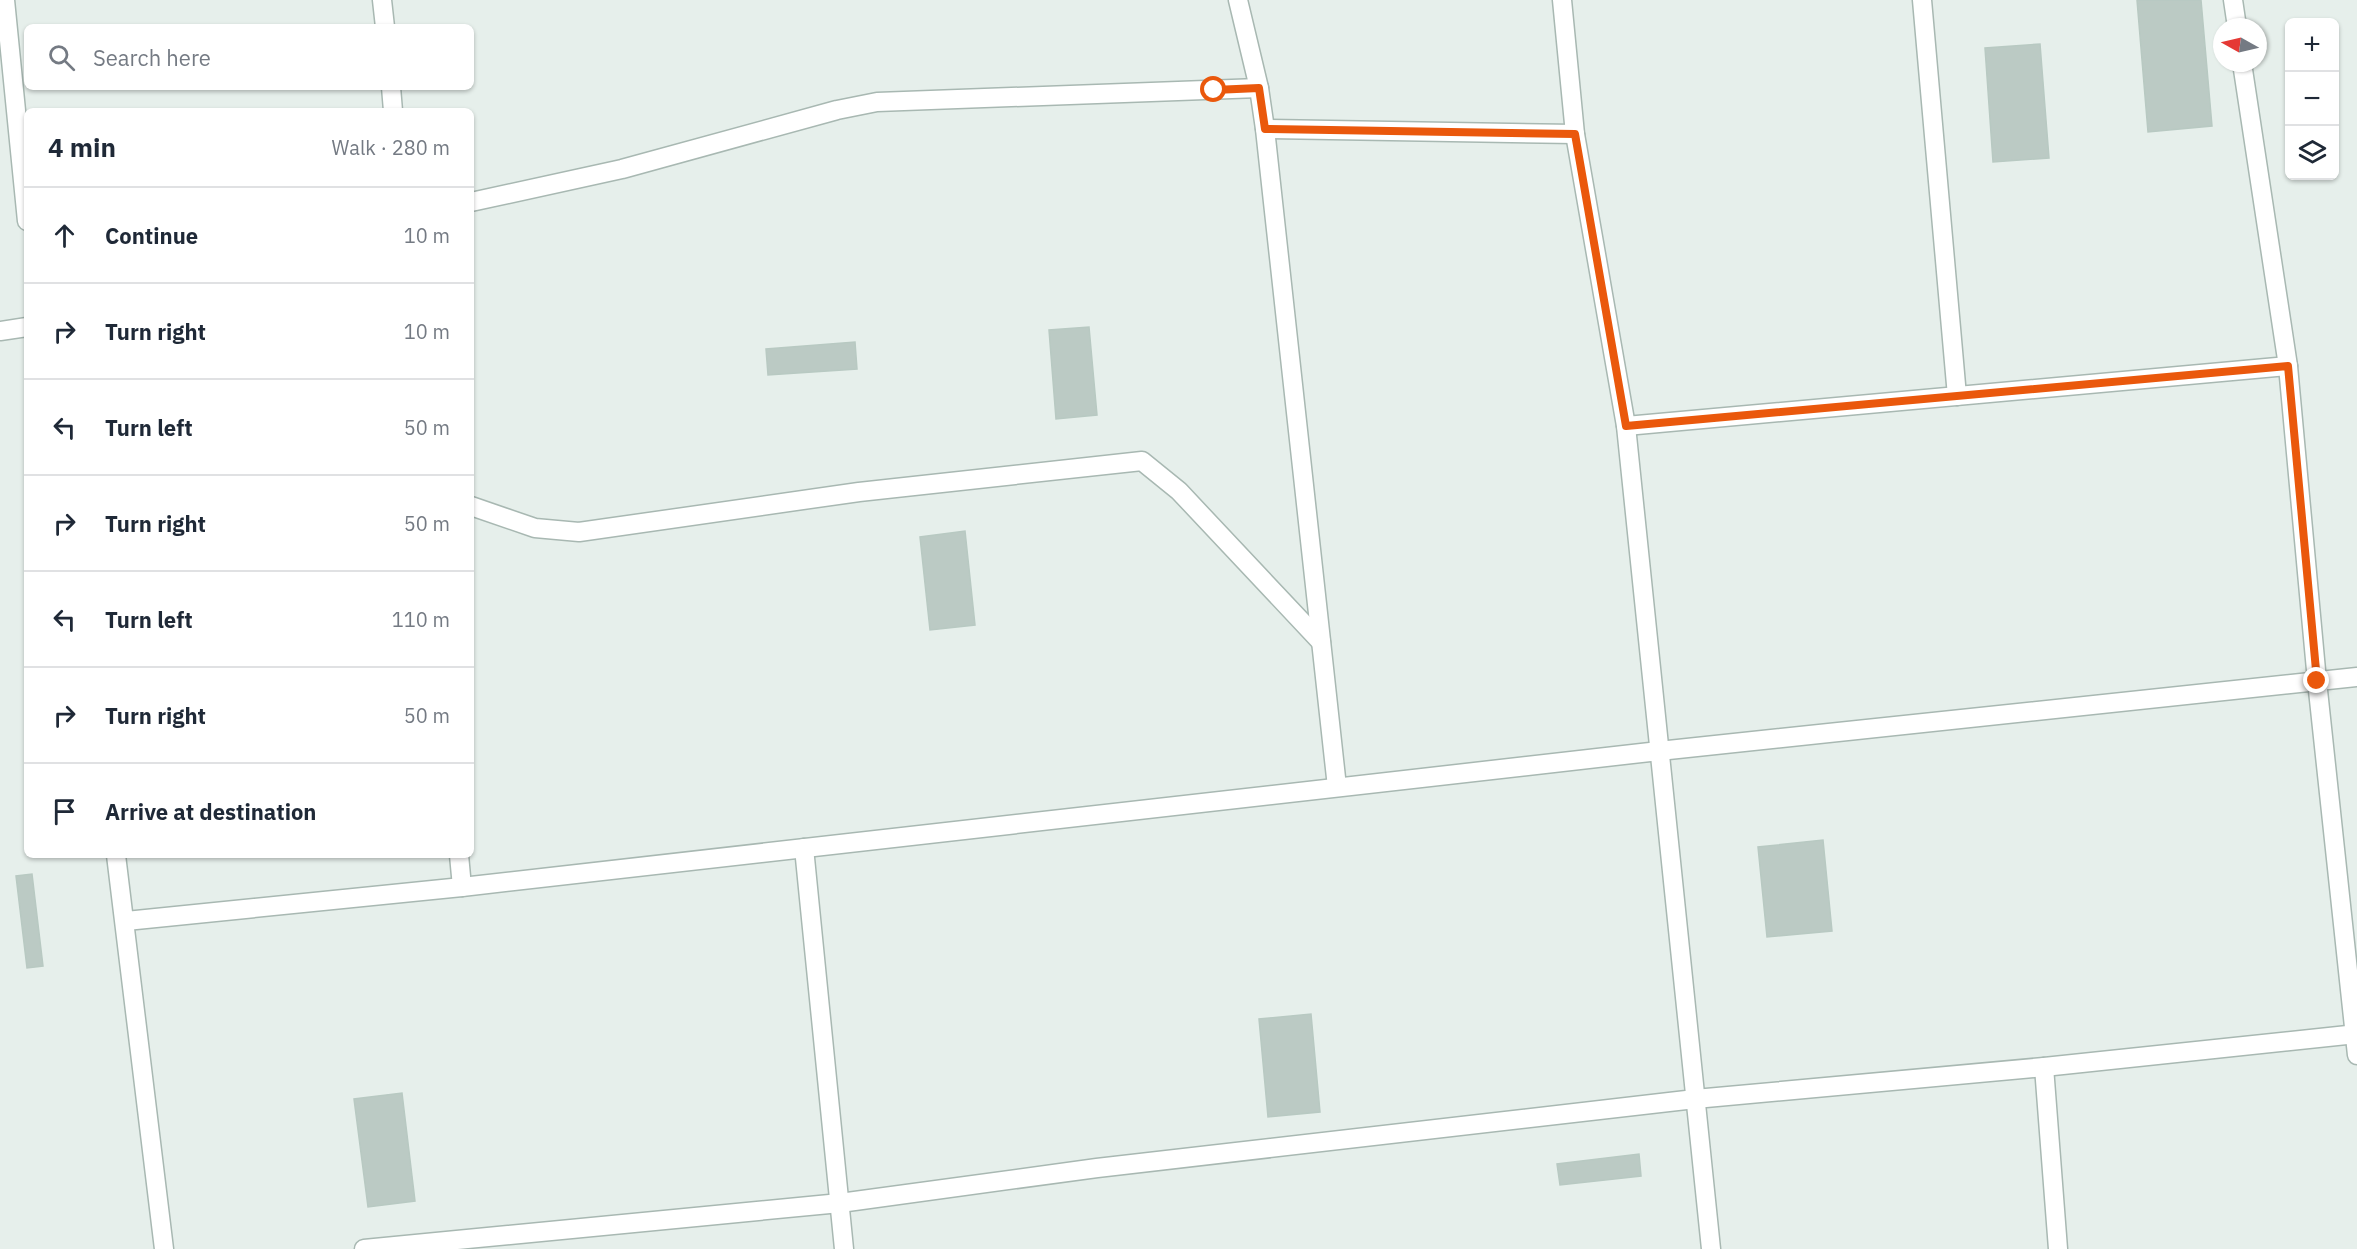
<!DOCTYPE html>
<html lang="en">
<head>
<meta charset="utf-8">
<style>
  body { margin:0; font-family:"IBM Plex Sans",sans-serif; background:#f6f6f7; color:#1f2937 }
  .controls { position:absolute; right:18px; top:18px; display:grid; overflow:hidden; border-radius:9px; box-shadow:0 2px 4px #0004 }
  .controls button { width:54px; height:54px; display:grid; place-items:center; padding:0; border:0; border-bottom:2px solid #e0e1e3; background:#fff; color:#1f2937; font:30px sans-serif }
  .compass { position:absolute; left:2213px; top:18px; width:54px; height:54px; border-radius:50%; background:#fff; box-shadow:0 2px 4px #0004; rotate:278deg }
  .stop { position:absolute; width:18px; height:18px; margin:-14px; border:4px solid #ea580c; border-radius:50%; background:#fff }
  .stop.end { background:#ea580c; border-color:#fff; box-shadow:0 2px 6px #0008 }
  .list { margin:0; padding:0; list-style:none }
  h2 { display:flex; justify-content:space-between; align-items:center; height:78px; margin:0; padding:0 24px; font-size:26px }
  h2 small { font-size:20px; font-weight:400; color:#747a83 }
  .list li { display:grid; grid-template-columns:39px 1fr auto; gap:18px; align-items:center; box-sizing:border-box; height:96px; padding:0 24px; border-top:2px solid #e0e1e3 }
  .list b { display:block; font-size:22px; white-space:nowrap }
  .list em { font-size:20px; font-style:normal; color:#747a83 }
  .icon { flex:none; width:33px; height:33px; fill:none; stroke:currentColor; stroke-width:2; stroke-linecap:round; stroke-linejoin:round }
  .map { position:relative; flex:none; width:2357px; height:1249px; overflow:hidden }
  .search { position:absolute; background:#fff; box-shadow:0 2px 4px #0004; left:24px; top:24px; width:450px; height:66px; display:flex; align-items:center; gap:15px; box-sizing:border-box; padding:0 21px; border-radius:9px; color:#747a83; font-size:22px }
  .panel { position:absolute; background:#fff; box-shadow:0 2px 4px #0004; left:24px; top:108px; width:450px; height:750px; border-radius:9px }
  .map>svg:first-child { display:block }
</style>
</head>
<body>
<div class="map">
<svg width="2357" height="1249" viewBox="0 0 2357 1249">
  <rect width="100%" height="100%" fill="#e6efeb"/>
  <g fill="#bbcac4" stroke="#b8c9c2" stroke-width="1.5">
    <polygon points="2137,0 2201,0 2212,126 2148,132"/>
    <polygon points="2040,44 2049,158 1993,162 1985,48"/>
    <polygon points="1089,327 1097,415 1056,419 1049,330"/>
    <polygon points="855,342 857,369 768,375 766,349"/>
    <polygon points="965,531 975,625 930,630 920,537"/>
    <polygon points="1823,840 1832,931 1767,937 1758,847"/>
    <polygon points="32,874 43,966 27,968 16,876"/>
    <polygon points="1311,1014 1320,1112 1268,1117 1259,1019"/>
    <polygon points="402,1093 415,1201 368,1207 354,1099"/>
    <polygon points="1639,1154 1641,1176 1560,1185 1557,1164"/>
  </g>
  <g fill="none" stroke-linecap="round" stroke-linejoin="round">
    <defs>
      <g id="minor">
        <polyline points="5,0 27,221"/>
        <polyline points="382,0 385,27"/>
        <polyline points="1238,0 1259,88 1265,129 1337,787"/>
        <polyline points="1562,0 1575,134 1626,426 1711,1249"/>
        <polyline points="1922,0 1957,396"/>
        <polyline points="2233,0 2237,27"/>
        <polyline points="2242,63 2288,366 2317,681 2357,1055"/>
        <polyline points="391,87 393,111"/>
        <polyline points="1265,129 1575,134"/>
        <polyline points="471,202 622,169 837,110 877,102 1259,88"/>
        <polyline points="0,331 27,327"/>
        <polyline points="1626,426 2288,366"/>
        <polyline points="471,506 535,528 579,532 859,492 1142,461 1179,491 1321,642"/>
        <polyline points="804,848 844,1249"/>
        <polyline points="116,855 164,1249"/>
        <polyline points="459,855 462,887"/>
        <polyline points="126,921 462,887 1659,751 2357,677"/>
        <polyline points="2044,1067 2058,1249"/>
        <polyline points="364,1249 840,1203 1097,1168 1695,1099 2044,1067 2357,1034"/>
      </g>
    </defs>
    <use href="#minor" stroke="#a8b8b2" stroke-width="21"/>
    <use href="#minor" stroke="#fff" stroke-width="18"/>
  </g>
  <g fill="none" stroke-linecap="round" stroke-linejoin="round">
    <polyline stroke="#ea580c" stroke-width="8" points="1214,90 1259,88 1265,129 1575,134 1626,426 2288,366 2317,681"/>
  </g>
</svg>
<div class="controls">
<button>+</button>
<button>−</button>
<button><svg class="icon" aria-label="layers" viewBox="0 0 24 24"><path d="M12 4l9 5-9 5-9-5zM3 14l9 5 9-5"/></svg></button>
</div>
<svg class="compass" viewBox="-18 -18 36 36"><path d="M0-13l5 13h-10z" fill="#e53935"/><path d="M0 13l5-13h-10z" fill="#747a83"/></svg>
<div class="stop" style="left:1214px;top:90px"></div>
<div class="stop end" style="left:2317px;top:681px"></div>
<div class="search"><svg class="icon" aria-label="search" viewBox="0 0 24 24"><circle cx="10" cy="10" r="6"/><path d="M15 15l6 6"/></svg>Search here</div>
<section class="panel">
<h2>4 min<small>Walk · 280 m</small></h2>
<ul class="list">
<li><svg class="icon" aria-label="ahead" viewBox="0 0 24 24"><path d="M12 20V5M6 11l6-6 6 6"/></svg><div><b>Continue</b></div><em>10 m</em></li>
<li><svg class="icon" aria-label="right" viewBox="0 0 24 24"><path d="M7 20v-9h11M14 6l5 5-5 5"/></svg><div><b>Turn right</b></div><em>10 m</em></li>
<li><svg class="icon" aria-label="left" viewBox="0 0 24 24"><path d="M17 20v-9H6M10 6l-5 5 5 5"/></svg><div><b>Turn left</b></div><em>50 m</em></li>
<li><svg class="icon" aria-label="right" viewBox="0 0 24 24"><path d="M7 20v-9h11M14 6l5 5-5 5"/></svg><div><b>Turn right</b></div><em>50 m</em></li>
<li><svg class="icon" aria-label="left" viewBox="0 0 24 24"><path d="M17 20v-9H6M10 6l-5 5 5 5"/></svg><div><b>Turn left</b></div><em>110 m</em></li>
<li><svg class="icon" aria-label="right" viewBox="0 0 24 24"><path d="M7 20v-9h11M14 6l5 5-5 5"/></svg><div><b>Turn right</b></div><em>50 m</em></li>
<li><svg class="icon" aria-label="arrive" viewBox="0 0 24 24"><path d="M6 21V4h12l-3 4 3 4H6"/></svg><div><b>Arrive at destination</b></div></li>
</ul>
</section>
</div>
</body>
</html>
